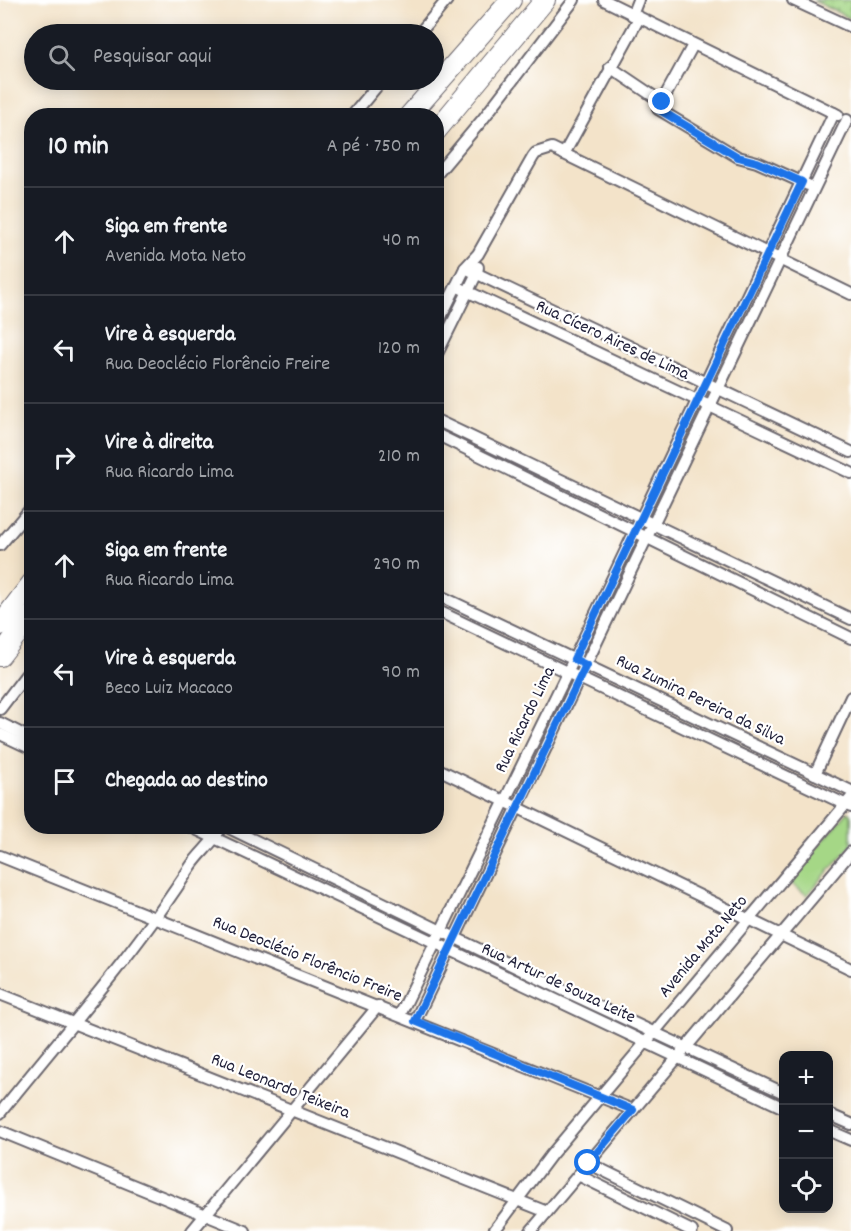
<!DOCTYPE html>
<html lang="pt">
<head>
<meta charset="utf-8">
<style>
  body { margin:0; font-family:Dekko,sans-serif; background:#242831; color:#f1f3f6 }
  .controls { position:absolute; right:18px; bottom:18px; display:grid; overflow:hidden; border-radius:12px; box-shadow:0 3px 15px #0003 }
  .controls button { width:54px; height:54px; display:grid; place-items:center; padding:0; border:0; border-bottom:2px solid #363941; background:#171b24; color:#f1f3f6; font:30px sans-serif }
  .stop { position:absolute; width:18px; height:18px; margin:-14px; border:4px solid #1a73e8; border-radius:50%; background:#fff }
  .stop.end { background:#1a73e8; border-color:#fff; box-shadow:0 2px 6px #0008 }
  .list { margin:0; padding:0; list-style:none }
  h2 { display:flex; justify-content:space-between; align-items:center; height:78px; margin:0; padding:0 24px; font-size:26px }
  h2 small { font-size:20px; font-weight:400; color:#9ea1a6 }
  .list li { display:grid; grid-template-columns:39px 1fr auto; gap:18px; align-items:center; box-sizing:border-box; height:108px; padding:0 24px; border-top:2px solid #363941 }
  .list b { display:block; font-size:22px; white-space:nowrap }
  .list p { margin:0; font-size:20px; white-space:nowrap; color:#9ea1a6 }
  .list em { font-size:20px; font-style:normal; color:#9ea1a6 }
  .icon { flex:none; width:33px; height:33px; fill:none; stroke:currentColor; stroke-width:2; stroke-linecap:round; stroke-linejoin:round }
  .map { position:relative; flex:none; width:851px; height:1231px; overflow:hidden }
  .search { position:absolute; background:#171b24; box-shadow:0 3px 15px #0003; left:24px; top:24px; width:420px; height:66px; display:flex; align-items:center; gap:15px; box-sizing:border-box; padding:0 21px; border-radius:33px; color:#9ea1a6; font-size:22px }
  .panel { position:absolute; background:#171b24; box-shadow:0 3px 15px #0003; left:24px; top:108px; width:420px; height:726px; border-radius:24px }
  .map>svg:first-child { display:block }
</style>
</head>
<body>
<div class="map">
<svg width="851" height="1231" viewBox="0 0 851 1231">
  <defs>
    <pattern id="park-dots" width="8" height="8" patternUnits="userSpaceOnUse" patternTransform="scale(1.5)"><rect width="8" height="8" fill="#a5d786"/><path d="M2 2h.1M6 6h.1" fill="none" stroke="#8eb875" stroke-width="1.8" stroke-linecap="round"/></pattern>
  </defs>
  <rect width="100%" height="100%" fill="#fff"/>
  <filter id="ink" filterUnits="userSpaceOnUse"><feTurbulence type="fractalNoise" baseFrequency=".0167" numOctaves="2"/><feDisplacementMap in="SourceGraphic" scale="12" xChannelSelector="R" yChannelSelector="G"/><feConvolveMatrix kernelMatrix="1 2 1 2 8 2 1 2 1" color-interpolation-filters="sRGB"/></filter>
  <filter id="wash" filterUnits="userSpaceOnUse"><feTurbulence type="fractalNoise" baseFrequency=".008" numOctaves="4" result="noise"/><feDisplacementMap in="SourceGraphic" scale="24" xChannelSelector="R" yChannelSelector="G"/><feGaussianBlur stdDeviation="1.35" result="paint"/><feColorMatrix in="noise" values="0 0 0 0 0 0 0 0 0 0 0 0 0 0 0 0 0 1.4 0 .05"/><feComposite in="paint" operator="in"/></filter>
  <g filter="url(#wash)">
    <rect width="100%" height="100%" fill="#f3e3c9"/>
    <polygon fill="#a5d786" stroke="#647c60" stroke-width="1.5" points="848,812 851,814 851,846 807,895 788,881"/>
    <polygon fill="url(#park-dots)" stroke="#647c60" stroke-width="1.5" points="813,0 848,0 851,1 851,19"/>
  </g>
  <g filter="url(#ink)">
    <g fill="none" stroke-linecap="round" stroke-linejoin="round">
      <defs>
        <g id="street">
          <polyline points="604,0 838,115"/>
          <polyline points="793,0 851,27"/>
          <polyline points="632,15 638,0"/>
          <polyline points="419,34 447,0"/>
          <polyline points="693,45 658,109 738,157 757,162 808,185"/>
          <polyline points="610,67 662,102"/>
          <polyline points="352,116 382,80"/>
          <polyline points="564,154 639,18"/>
          <polyline points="436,175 483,119 574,0"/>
          <polyline points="465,268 851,452"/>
          <polyline points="456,286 851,473"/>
          <polyline points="436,327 465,268 478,254 533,157 536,153 552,148 851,294"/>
          <polyline points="436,356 477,273 478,267"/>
          <polyline points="436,420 851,619"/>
          <polyline points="436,434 851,638"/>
          <polyline points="0,545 32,507"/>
          <polyline points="436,594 851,791"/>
          <polyline points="436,610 851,807"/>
          <polyline points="0,709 32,667"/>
          <polyline points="0,723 32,739"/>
          <polyline points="0,734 32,749"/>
          <polyline points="436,768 851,969"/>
          <polyline points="815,774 851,697"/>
          <polyline points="189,826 784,1108"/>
          <polyline points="225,826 565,991 784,1093"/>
          <polyline points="0,856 633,1110"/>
          <polyline points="0,994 547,1212"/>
          <polyline points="400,1015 574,659 834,113"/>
          <polyline points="415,1021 847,120"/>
          <path d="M 0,1113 C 65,1032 135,953 191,866 C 201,851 215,842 221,826"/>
          <polyline points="828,1114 851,1124"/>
          <polyline points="828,1130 851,1140"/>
          <polyline points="0,1131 245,1231"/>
          <polyline points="588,1163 727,1231"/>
          <polyline points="578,1175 692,1231"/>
          <polyline points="192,1231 378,1006"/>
          <polyline points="494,1231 551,1155 851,798"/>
          <polyline points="531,1231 851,852"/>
        </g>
        <g id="highway">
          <polyline points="409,116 511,0"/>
          <polyline points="436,131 545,0"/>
          <polyline points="0,625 32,583"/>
          <polyline points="0,656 32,615"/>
        </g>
      </defs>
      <use href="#street" stroke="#6b666d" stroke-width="14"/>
      <use href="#highway" stroke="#6b666d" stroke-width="22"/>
      <use href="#street" stroke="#fff" stroke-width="10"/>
      <use href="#highway" stroke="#fff" stroke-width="20"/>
    </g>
  </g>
  <g fill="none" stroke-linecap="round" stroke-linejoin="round" filter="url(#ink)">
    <polyline stroke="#1a73e8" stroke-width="8" points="588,1163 633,1110 415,1021 586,665 574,659 802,182 757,162 738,157 658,109 662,102"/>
  </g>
  <g text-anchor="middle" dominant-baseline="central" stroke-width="4.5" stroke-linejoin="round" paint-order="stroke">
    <g font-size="18" fill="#22223b" stroke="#fff">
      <text transform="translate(612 341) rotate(25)">Rua Cícero Aires de Lima</text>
      <text transform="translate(700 701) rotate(26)">Rua Zumira Pereira da Silva</text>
      <text transform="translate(526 720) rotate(-64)">Rua Ricardo Lima</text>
      <text transform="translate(704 947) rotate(-50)">Avenida Mota Neto</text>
      <text transform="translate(307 960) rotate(22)">Rua Deoclécio Florêncio Freire</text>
      <text transform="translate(558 984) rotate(25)">Rua Artur de Souza Leite</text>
      <text transform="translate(280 1087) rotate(22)">Rua Leonardo Teixeira</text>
    </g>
  </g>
</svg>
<div class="controls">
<button>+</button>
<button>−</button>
<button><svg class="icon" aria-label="locate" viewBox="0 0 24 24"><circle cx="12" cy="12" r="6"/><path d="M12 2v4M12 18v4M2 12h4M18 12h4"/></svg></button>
</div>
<div class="stop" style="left:588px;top:1163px"></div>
<div class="stop end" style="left:662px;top:102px"></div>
<div class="search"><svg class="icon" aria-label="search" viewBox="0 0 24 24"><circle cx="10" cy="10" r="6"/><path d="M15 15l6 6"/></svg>Pesquisar aqui</div>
<section class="panel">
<h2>10 min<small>A pé · 750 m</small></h2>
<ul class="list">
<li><svg class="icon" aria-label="ahead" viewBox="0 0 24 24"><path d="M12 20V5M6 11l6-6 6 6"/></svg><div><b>Siga em frente</b><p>Avenida Mota Neto</p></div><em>40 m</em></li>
<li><svg class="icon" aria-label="left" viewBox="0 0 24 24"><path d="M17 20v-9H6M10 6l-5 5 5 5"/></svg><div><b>Vire à esquerda</b><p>Rua Deoclécio Florêncio Freire</p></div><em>120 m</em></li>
<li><svg class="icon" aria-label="right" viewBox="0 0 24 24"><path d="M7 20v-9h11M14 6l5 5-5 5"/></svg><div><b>Vire à direita</b><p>Rua Ricardo Lima</p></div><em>210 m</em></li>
<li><svg class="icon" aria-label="ahead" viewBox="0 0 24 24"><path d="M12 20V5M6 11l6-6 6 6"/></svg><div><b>Siga em frente</b><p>Rua Ricardo Lima</p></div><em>290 m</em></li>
<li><svg class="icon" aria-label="left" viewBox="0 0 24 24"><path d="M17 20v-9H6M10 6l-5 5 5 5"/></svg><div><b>Vire à esquerda</b><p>Beco Luiz Macaco</p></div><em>90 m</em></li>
<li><svg class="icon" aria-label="arrive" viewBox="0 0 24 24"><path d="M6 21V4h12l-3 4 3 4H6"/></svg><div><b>Chegada ao destino</b></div></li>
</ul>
</section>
</div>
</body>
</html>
